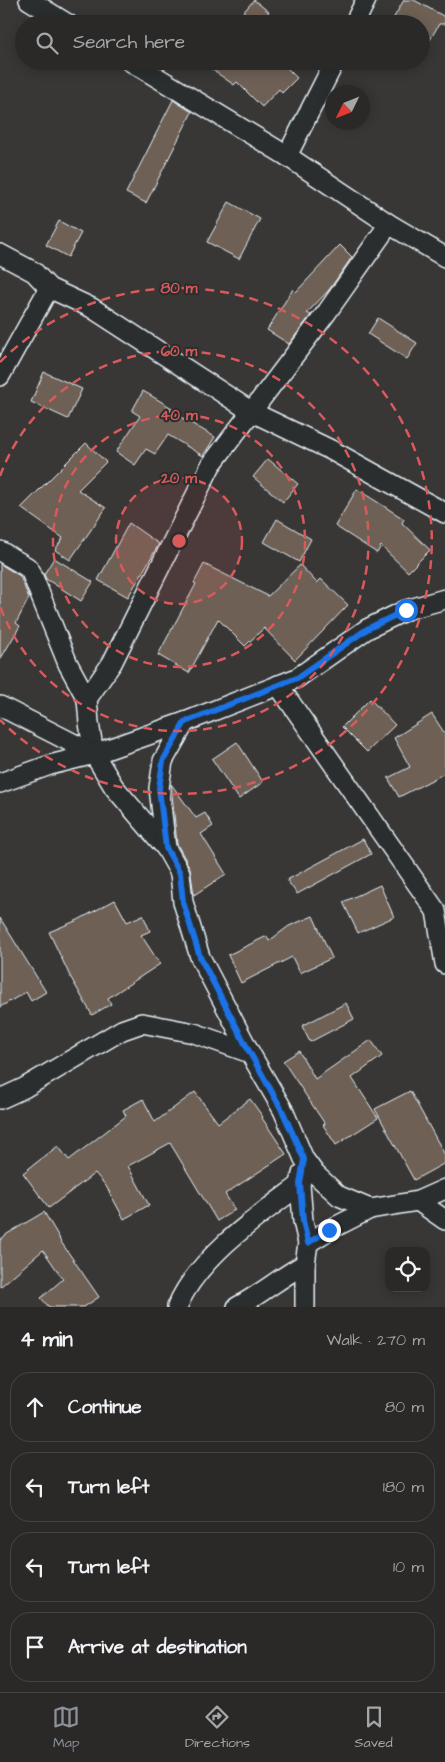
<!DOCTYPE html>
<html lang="en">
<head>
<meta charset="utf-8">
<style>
  body { margin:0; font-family:"Architects Daughter",sans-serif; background:#323130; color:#f1f3f6 }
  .controls { position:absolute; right:15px; bottom:15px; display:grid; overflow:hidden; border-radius:10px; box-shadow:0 2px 12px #0003 }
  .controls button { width:45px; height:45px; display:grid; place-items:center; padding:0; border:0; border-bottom:1px solid #464545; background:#2a2928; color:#f1f3f6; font:25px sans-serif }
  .compass { position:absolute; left:325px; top:85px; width:45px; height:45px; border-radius:50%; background:#2a2928; box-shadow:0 2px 12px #0003; rotate:227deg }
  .stop { position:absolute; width:15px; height:15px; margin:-11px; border:4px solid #1a73e8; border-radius:50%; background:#fff }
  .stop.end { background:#1a73e8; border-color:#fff; box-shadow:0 1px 5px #0008 }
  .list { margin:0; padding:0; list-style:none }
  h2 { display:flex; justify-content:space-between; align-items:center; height:65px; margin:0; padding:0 20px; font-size:21px }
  h2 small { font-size:16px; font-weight:400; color:#a5a6a8 }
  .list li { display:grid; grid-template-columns:32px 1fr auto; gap:15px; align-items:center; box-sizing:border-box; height:70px; margin:0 10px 10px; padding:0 10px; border:1px solid #464545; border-radius:20px }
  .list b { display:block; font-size:19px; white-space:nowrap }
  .list em { font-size:16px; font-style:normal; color:#a5a6a8 }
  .icon { flex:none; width:28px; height:28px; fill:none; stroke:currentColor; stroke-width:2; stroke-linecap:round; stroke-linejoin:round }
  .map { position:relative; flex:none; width:445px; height:1307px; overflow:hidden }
  .search { position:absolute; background:#2a2928; box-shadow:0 2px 12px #0003; left:15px; right:15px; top:15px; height:55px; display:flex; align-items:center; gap:12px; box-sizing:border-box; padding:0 18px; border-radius:28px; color:#a5a6a8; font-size:19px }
  .sheet { height:385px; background:#2a2928 }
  nav { display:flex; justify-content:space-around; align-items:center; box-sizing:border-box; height:70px; border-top:1px solid #464545; background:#2a2928; font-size:14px; color:#a5a6a8 }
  nav a { display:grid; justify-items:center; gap:2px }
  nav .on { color:#8c9099 }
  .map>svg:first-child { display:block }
</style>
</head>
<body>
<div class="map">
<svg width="445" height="1307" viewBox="0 0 445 1307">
  <rect width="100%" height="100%" fill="#383736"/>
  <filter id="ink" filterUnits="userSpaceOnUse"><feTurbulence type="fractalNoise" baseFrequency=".02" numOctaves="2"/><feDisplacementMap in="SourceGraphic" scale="10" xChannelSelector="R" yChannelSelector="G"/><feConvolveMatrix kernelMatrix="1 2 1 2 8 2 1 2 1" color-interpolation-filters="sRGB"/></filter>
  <g filter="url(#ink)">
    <g fill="#6e6154" stroke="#e8f1f8">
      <polygon points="254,0 269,12 259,24 233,24"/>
      <polygon points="404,0 414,0 445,17 445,24 439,24 421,56 421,24 390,24"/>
      <polygon points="200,61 280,61 297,78 282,93 279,89 262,107 237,82 234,85"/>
      <polygon points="173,100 192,112 146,203 126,193"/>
      <polygon points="229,202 260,219 239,259 207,242"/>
      <polygon points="59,221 81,233 68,257 46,245"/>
      <polygon points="340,245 352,257 329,290 307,313 311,315 289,344 267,330 293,289 296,292"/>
      <polygon points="378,318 417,343 407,359 368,334"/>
      <polygon points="44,372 82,389 68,419 31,402"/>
      <polygon points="143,391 172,408 170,411 215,437 203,456 168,435 155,454 146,449 135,465 116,452 140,416 132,411"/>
      <polygon points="86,443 106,462 78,490 106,508 70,560 55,550 63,538 21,508"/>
      <polygon points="268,459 298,484 283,502 253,477"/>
      <polygon points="357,489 404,519 402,523 430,550 408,572 381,546 377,553 335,526"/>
      <polygon points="277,519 311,539 299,562 264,542"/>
      <polygon points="129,523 159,544 128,597 98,580"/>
      <polygon points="54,558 93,582 81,601 46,579 44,574"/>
      <polygon points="0,564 20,576 29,598 16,623 20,626 0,660"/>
      <polygon points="204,564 268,596 300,565 317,583 321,579 348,605 295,660 264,628 245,646 218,619 189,673 158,655 196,584 194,583"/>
      <polygon points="370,699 395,725 367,752 342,727"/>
      <polygon points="432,714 445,734 445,773 399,797 388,778 410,767 394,738"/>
      <polygon points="237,742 263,782 239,799 212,759"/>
      <polygon points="171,784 196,818 205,813 213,826 201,834 226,874 194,895 190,868 177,844"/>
      <polygon points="363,839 371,854 297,894 287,880"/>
      <polygon points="380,885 394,917 358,933 343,902"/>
      <polygon points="115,900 127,922 143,915 150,931 141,935 160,964 108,998 111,1004 92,1015 70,976 49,932 78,920"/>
      <polygon points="313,916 332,958 300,973 292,957 241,983 228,955 267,936 269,941 289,926"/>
      <polygon points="0,918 46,992 31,1001 26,992 0,1007"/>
      <polygon points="346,1003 354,1019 310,1042 302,1026"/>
      <polygon points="371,1040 382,1056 352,1078 378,1118 336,1145 323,1125 325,1124 283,1061 299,1051 315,1079"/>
      <polygon points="410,1091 445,1155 445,1163 414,1180 375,1109"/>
      <polygon points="195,1092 218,1123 250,1099 263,1117 262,1118 286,1154 225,1194 235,1210 217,1221 170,1143 128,1166 149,1205 124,1219 106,1186 95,1173 49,1208 23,1173 58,1146 69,1160 126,1116 123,1110 143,1099 155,1122"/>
      <polygon points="44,1212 60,1239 59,1239 99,1297 84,1307 49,1307 41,1298 63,1279 43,1250 0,1287 0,1240 7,1234"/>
    </g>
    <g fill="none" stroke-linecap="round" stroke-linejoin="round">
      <defs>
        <g id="street">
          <polyline points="29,0 68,24"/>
          <polyline points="354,24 366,0"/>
          <polyline points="130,61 287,156 389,224 445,257"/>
          <polyline points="287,156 335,61"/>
          <polyline points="0,254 34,272 49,288 92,308 252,412 331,450 445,513"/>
          <polyline points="0,376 49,288"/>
          <polyline points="0,551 27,567 31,572 68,664 87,699 89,723 94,754 114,787 166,848 180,873 183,902 200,957 250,1053 283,1110 304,1159 315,1174 339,1196 370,1209"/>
          <polyline points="278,685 436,911 445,964"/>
          <polyline points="87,699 112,663 211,465 327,312 389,224"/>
          <polyline points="0,706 94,754"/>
          <polyline points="0,783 50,765 94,754 185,722 297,678 367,629 406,610 445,599"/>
          <polyline points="166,848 159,788 163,761 185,722"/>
          <polyline points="0,1099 24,1088 122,1030 142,1023 194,1033 250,1053"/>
          <polyline points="302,1174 300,1185 303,1221 308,1243 305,1264 305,1307"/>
          <polyline points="418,1201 445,1220"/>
          <polyline points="308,1243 329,1230 370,1209 418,1201 445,1189"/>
          <path d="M 177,1307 C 197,1258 258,1216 300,1185"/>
          <path d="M 237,1307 C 261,1294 281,1277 305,1264"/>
        </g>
      </defs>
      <use href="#street" stroke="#e8f1f8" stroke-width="22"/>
      <use href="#street" stroke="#2a2d2e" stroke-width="19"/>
    </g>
  </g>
  <g fill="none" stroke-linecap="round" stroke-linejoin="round" filter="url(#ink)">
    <polyline stroke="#1a73e8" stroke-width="6" points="329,1230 308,1243 303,1221 300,1184 304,1159 282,1110 250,1053 200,957 183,902 180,873 166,848 159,788 163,761 185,722 297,678 367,629 406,610"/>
  </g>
  <circle cx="179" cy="541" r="63" fill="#da5a5c" fill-opacity=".12"/>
  <g fill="none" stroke="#da5a5c" stroke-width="2.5" stroke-dasharray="9 6">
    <circle cx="179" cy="541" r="63"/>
    <circle cx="179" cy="541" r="126"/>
    <path d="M0 476A190 190 0 1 1 0 606"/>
    <path d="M0 362A253 253 0 1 1 0 720"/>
  </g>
  <circle cx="179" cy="541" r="8" fill="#da5a5c" stroke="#2a2d2e" stroke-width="2.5"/>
  <g font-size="15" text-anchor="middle" font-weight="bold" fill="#da5a5c" stroke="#2a2d2e" stroke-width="4" stroke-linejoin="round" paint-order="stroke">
    <text x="179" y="293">80 m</text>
    <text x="179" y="356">60 m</text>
    <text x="179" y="420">40 m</text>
    <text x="179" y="483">20 m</text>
  </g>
</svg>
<div class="controls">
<button><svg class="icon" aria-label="locate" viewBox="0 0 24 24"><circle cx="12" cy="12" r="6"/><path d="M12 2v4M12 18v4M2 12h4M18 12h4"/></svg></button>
</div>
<svg class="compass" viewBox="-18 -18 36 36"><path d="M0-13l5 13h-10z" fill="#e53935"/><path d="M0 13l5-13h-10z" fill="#a5a6a8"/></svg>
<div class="stop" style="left:406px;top:610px"></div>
<div class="stop end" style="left:329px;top:1230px"></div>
<div class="search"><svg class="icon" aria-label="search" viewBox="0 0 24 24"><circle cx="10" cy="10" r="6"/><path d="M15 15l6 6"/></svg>Search here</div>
</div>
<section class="sheet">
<h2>4 min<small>Walk · 270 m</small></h2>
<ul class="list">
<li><svg class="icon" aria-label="ahead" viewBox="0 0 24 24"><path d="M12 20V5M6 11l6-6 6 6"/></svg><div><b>Continue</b></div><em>80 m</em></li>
<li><svg class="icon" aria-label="left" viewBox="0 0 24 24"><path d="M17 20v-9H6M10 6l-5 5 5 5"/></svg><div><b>Turn left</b></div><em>180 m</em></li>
<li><svg class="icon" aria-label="left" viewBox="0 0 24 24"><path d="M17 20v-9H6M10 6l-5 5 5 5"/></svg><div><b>Turn left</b></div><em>10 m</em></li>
<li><svg class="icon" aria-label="arrive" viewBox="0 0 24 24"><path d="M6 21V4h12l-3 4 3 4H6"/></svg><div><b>Arrive at destination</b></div></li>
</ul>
</section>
<nav>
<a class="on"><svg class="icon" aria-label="map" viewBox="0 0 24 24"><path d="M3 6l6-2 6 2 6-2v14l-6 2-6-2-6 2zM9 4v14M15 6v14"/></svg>Map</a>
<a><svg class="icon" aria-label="directions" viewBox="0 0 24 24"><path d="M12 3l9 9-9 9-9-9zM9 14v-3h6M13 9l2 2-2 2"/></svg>Directions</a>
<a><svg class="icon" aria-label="saved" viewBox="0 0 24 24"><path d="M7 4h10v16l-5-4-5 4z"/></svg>Saved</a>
</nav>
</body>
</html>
